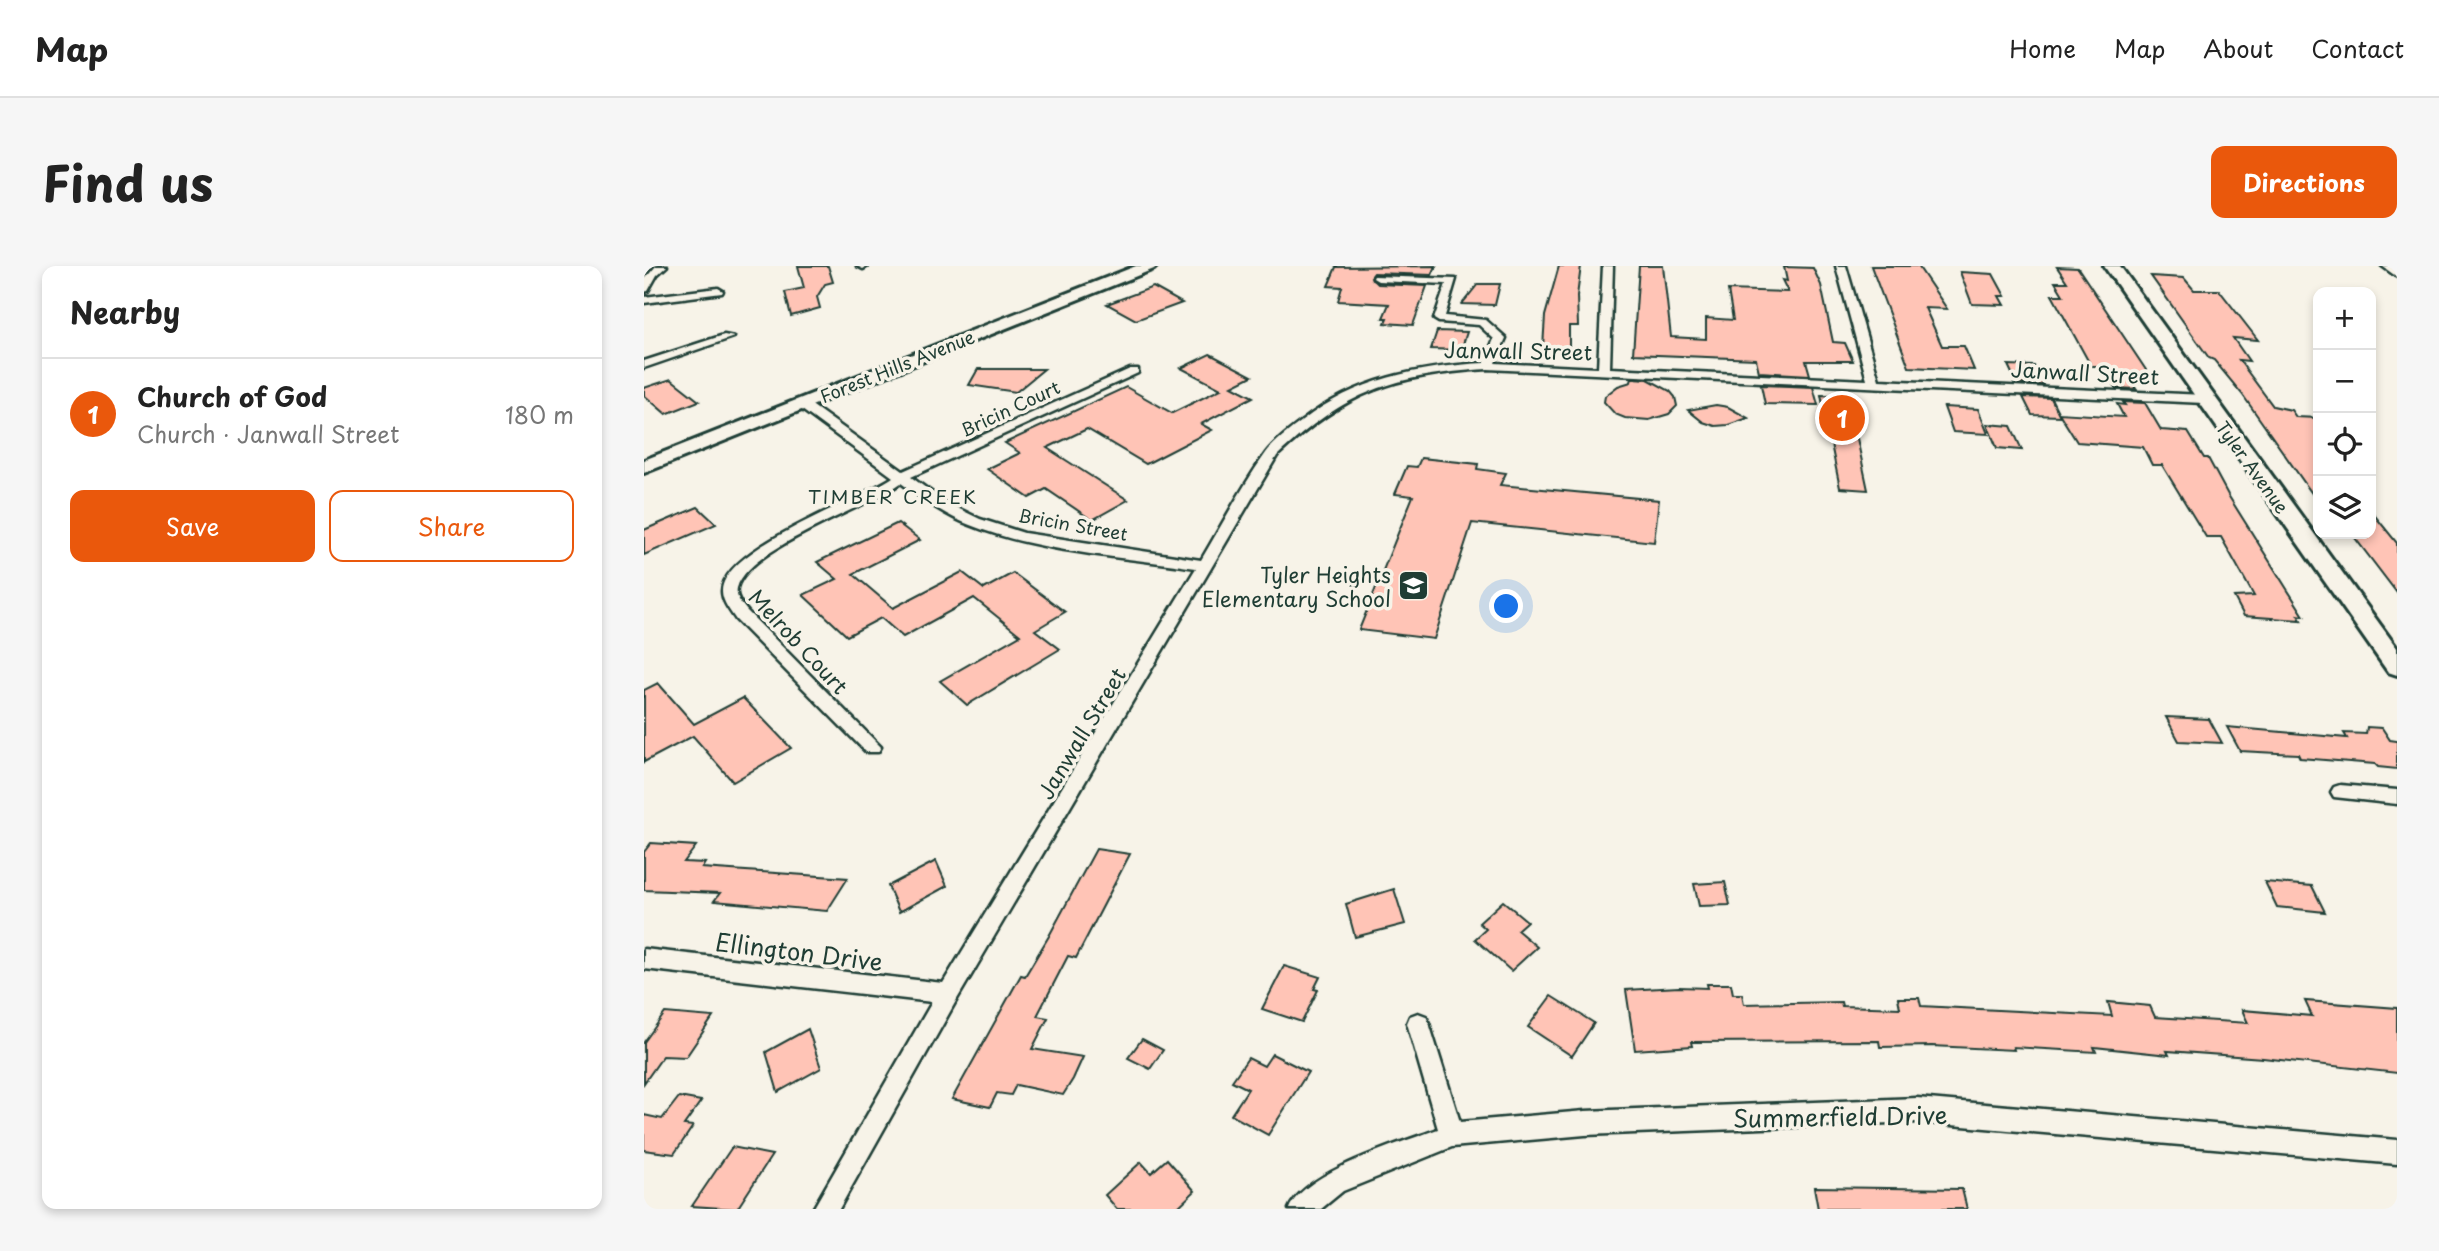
<!DOCTYPE html>
<html lang="en">
<head>
<meta charset="utf-8">
<style>
  body { margin:0; font-family:"Playpen Sans",sans-serif; background:#f6f6f6; color:#222 }
  .controls { position:absolute; right:21px; top:21px; display:grid; overflow:hidden; border-radius:14px; box-shadow:0 4px 10px #0003 }
  .controls button { width:63px; height:63px; display:grid; place-items:center; padding:0; border:0; border-bottom:2px solid #e0e0e0; background:#fff; color:#222; font:35px sans-serif }
  .you { position:absolute; left:863px; top:341px; width:24px; height:24px; margin:-18px; border:5px solid #fff; border-radius:50%; background:#1a73e8; box-shadow:0 0 0 10px #1a73e833 }
  .badge { display:grid; place-items:center; width:46px; height:46px; border-radius:50%; background:#ea580c; color:#fff; font-size:23px; font-weight:700 }
  .pin { position:absolute; translate:-50% -50%; border:4px solid #fff; box-shadow:0 2px 7px #0006 }
  .list { margin:0; padding:0; list-style:none }
  h2 { display:flex; justify-content:space-between; align-items:center; height:91px; margin:0; padding:0 28px; font-size:30px }
  h2 small { font-size:23px; font-weight:400; color:#767676 }
  .list li { display:grid; grid-template-columns:46px 1fr auto; gap:21px; align-items:center; box-sizing:border-box; height:112px; padding:0 28px; border-top:2px solid #e0e0e0 }
  .list b { display:block; font-size:26px; white-space:nowrap }
  .list p { margin:0; font-size:23px; white-space:nowrap; color:#767676 }
  .list em { font-size:23px; font-style:normal; color:#767676 }
  .actions { display:flex; gap:14px; padding:21px 28px }
  .actions a { flex:1; padding:16px 0; border:2px solid #ea580c; border-radius:14px; text-align:center; font-size:24px; color:#ea580c }
  .actions .main { background:#ea580c; color:#fff }
  .icon { flex:none; width:38px; height:38px; fill:none; stroke:currentColor; stroke-width:2; stroke-linecap:round; stroke-linejoin:round }
  .map { position:relative; flex:none; width:1753px; height:943px; overflow:hidden; border-radius:14px }
  header { display:flex; align-items:center; gap:42px; box-sizing:border-box; height:98px; padding:0 35px; background:#fff; border-bottom:2px solid #e0e0e0 }
  header strong { font-size:33px }
  nav { display:flex; gap:38px; margin-inline-start:auto; font-size:24px }
  .intro { display:flex; align-items:center; justify-content:space-between; box-sizing:border-box; height:168px; padding:0 42px }
  h1 { margin:0; font-size:49px }
  .button { padding:18px 32px; border-radius:14px; background:#ea580c; color:#fff; font-size:24px; font-weight:700 }
  main { display:flex; gap:42px; padding:0 42px }
  aside { flex:1; background:#fff; border-radius:14px; box-shadow:0 4px 10px #0003 }
  .map>svg:first-child { display:block }
</style>
</head>
<body>
<header>
<strong>Map</strong>
<nav><a>Home</a><a>Map</a><a>About</a><a>Contact</a></nav>
</header>
<div class="intro"><h1>Find us</h1><a class="button">Directions</a></div>
<main>
<aside>
<h2>Nearby<small></small></h2>
<ul class="list">
<li><span class="badge">1</span><div><b>Church of God</b><p>Church · Janwall Street</p></div><em>180 m</em></li>
</ul>
<div class="actions"><a class="main">Save</a><a>Share</a></div>
</aside>
<div class="map">
<svg width="1753" height="943" viewBox="0 0 1753 943">
  <rect width="100%" height="100%" fill="#f7f3e8"/>
  <filter id="ink" filterUnits="userSpaceOnUse"><feTurbulence type="fractalNoise" baseFrequency=".0143" numOctaves="2"/><feDisplacementMap in="SourceGraphic" scale="14" xChannelSelector="R" yChannelSelector="G"/><feConvolveMatrix kernelMatrix="1 2 1 2 8 2 1 2 1" color-interpolation-filters="sRGB"/></filter>
  <g filter="url(#ink)">
    <g fill="#ffc4b6" stroke="#1f3d34" stroke-width="2">
      <polygon points="154,0 184,0 189,16 181,18 173,31 176,42 147,50 141,26 160,22"/>
      <polygon points="792,0 788,9 730,7 727,11 734,18 783,20 769,59 741,57 743,52 739,52 745,38 694,35 698,21 684,20 692,1"/>
      <polygon points="915,0 937,0 933,30 934,60 925,60 925,82 899,81 901,50"/>
      <polygon points="995,0 1019,0 1027,71 1062,73 1062,52 1089,54 1084,24 1144,26 1138,14 1143,15 1140,1 1169,2 1177,19 1189,76 1201,77 1209,95 1162,95 1166,109 1115,106 1112,93 989,88"/>
      <polygon points="1227,0 1274,0 1303,43 1281,42 1298,80 1320,80 1330,104 1265,101"/>
      <polygon points="1413,1 1434,2 1508,113 1503,113 1506,117 1488,116 1492,123 1472,122 1461,100 1447,100 1408,29 1419,29 1411,16 1423,16"/>
      <polygon points="1316,6 1349,8 1361,30 1355,30 1360,39 1328,38"/>
      <polygon points="1507,10 1540,12 1550,24 1575,24 1614,74 1589,72 1605,95 1595,94 1629,140 1647,144 1652,151 1674,152 1674,236 1598,128 1570,94 1565,92"/>
      <polygon points="834,18 856,18 851,39 818,38"/>
      <polygon points="509,21 538,37 492,54 463,38"/>
      <polygon points="793,65 823,66 817,84 787,83"/>
      <polygon points="566,88 608,110 588,120 609,131 557,158 568,164 502,198 443,163 403,182 484,234 448,254 402,223 385,232 343,203 376,187 361,177 482,121 528,147 577,123 537,102"/>
      <polygon points="1364,99 1390,100 1400,119 1373,118"/>
      <polygon points="334,103 400,103 372,126 325,119"/>
      <polygon points="988,112 1004,113 1026,125 1031,131 1033,140 1025,148 1005,154 981,152 971,148 960,136 961,130 974,120 987,116"/>
      <polygon points="27,113 55,135 22,148 0,129 0,122"/>
      <polygon points="1117,119 1169,121 1174,139 1121,138"/>
      <polygon points="1177,129 1204,130 1224,224 1196,222"/>
      <polygon points="1379,131 1407,132 1416,150 1388,149"/>
      <polygon points="1479,136 1501,137 1517,164 1544,166 1560,192 1564,192 1584,229 1660,350 1654,349 1657,354 1600,350 1590,331 1610,330 1577,271 1562,271 1518,199 1508,199 1499,181 1433,176 1415,147 1480,151 1473,138 1481,139"/>
      <polygon points="1072,139 1084,141 1104,152 1084,159 1071,160 1059,156 1044,144"/>
      <polygon points="1300,141 1334,143 1344,168 1309,166"/>
      <polygon points="1343,158 1367,160 1378,184 1353,182"/>
      <polygon points="777,192 834,198 833,203 862,207 856,219 1015,234 1010,276 828,257 790,373 715,364 769,230 751,228 763,200 773,201"/>
      <polygon points="54,241 72,258 0,289 0,264"/>
      <polygon points="1727,245 1753,277 1753,327 1708,268 1727,268"/>
      <polygon points="254,257 276,274 209,308 249,342 318,306 340,323 369,307 421,346 391,364 416,383 323,439 296,415 376,369 330,332 259,371 237,352 203,370 159,329 193,313 173,296"/>
      <polygon points="14,417 50,458 99,432 147,482 89,516 49,470 0,496 0,424"/>
      <polygon points="1522,451 1565,453 1578,477 1535,475"/>
      <polygon points="1583,461 1703,472 1700,467 1722,468 1723,461 1738,462 1746,474 1753,475 1753,503 1734,501 1731,498 1656,492 1654,488 1596,485"/>
      <polygon points="7,577 52,580 40,596 61,597 58,602 204,612 183,645 70,635 76,627 0,624 0,586"/>
      <polygon points="452,583 486,588 432,692 424,690 393,750 404,752 388,783 439,791 429,813 419,829 372,819 367,829 353,827 346,841 308,833 377,709 381,710 405,670"/>
      <polygon points="292,595 303,620 255,646 244,620"/>
      <polygon points="1081,616 1086,639 1055,640 1050,618"/>
      <polygon points="1621,616 1668,620 1681,646 1633,641"/>
      <polygon points="750,623 761,658 711,671 702,638"/>
      <polygon points="859,635 883,655 873,664 893,681 867,705 831,673 842,663 835,657"/>
      <polygon points="640,700 676,711 670,723 674,724 658,756 618,743"/>
      <polygon points="1063,718 1087,718 1089,728 1098,728 1100,738 1197,736 1198,740 1256,742 1254,732 1275,732 1277,740 1468,750 1464,736 1506,740 1511,751 1604,757 1598,744 1668,750 1661,735 1753,742 1753,807 1619,792 1523,785 1525,789 1450,781 1452,786 1369,781 1370,784 1288,780 1236,781 1235,775 1047,776 1048,780 991,784 982,724 1035,721 1064,722"/>
      <polygon points="907,730 950,757 928,790 884,761"/>
      <polygon points="21,747 69,751 42,791 19,790 0,817 0,776"/>
      <polygon points="164,763 177,802 134,826 122,786"/>
      <polygon points="498,773 519,784 506,803 484,792"/>
      <polygon points="628,788 664,806 624,869 587,849 604,823 588,815 604,792 620,800"/>
      <polygon points="35,831 57,835 40,859 49,860 37,878 30,888 0,884 0,849 18,853"/>
      <polygon points="88,881 128,889 93,943 48,940"/>
      <polygon points="523,893 551,925 532,943 473,943 461,929 497,896 507,907"/>
      <polygon points="1170,921 1318,923 1323,943 1174,943"/>
    </g>
    <g fill="none" stroke-linecap="round" stroke-linejoin="round">
      <defs>
        <g id="street">
          <polygon points="12,0 23,0 13,9 4,25 0,26 0,14"/>
          <polygon points="213,0 224,0 219,3"/>
          <path d="M 959,0 L 969,0 L 966,102 L 1223,114 L 1192,0 L 1202,0 L 1235,114 L 1560,129 L 1566,133 L 1560,137 L 844,103 C 750,109 702,125 633,190 L 312,735 L 195,943 L 169,943 L 288,736 L 0,703 L 0,683 L 299,717 L 552,302 C 480,291 392,286 326,259 C 300,249 279,233 257,217 C 223,242 103,282 93,322 C 91,331 98,339 104,346 L 237,481 L 234,486 L 222,486 L 92,354 C 87,346 78,336 78,325 C 79,282 214,235 249,211 L 154,141 L 154,135 L 162,135 L 259,205 L 486,103 L 494,103 L 494,107 L 267,211 L 301,236 L 336,253 L 380,267 L 557,294 C 578,259 598,220 622,187 C 631,175 646,164 658,155 C 712,113 773,101 840,97 L 850,73 L 835,59 L 795,56 L 790,53 L 802,18 L 734,15 L 729,12 L 730,10 L 812,13 L 801,50 L 842,54 L 860,70 L 862,72 L 851,97 L 954,102 Z"/>
          <polygon points="1738,0 1749,0 1753,3 1753,11"/>
          <polygon points="74,22 79,25 78,27 0,37 0,31"/>
          <polygon points="80,69 90,71 0,102 0,95"/>
          <polygon points="1696,519 1753,524 1753,538 1690,531 1687,526 1690,521"/>
          <path d="M 774,747 L 782,750 L 785,757 L 816,856 L 941,845 L 1273,832 L 1753,874 L 1753,898 L 1273,856 L 941,869 L 808,881 L 699,925 L 677,943 L 645,943 C 660,906 757,877 794,863 L 763,757 L 766,750 Z"/>
        </g>
        <g id="secondary">
          <polygon points="492,0 513,0 510,3 0,207 0,194"/>
          <polygon points="1460,0 1476,0 1753,382 1753,409 1744,406"/>
        </g>
      </defs>
      <use href="#street" stroke="#1f3d34" stroke-width="5"/>
      <use href="#secondary" stroke="#1f3d34" stroke-width="6"/>
      <use href="#street" fill="#f7f3e8" fill-rule="evenodd"/>
      <use href="#secondary" fill="#f7f3e8" fill-rule="evenodd"/>
    </g>
  </g>
  <defs>
    <symbol id="school-square" viewBox="-11 -11 22 22"><rect x="-9" y="-9" width="18" height="18" rx="4" fill="#1f3d34" stroke="#f7f3e8"/><path d="M0-5L7-2L0 1L-7-2ZM-4 1L0 2.5L4 1V4Q0 6-4 4Z" fill="#fff"/></symbol>
  </defs>
  <g fill-rule="evenodd">
    <use href="#school-square" x="752" y="302" width="35" height="35"/>
  </g>
  <g text-anchor="middle" dominant-baseline="central" stroke-width="7" stroke-linejoin="round" paint-order="stroke">
    <g font-size="18" fill="#1f3d34" stroke="#f7f3e8">
      <text transform="translate(253 100) rotate(-22)">Forest Hills Avenue</text>
      <text transform="translate(366 142) rotate(-25)">Bricin Court</text>
      <text transform="translate(1609 201) rotate(54)">Tyler Avenue</text>
      <text transform="translate(429 258) rotate(10)">Bricin Street</text>
    </g>
    <g font-size="19" letter-spacing="2" fill="#1f3d34" stroke="#f7f3e8">
      <text x="249" y="230">TIMBER CREEK</text>
    </g>
    <g font-size="21" fill="#1f3d34" stroke="#f7f3e8">
      <text transform="translate(874 84) rotate(1)">Janwall Street</text>
      <text transform="translate(1441 106) rotate(3)">Janwall Street</text>
      <text transform="translate(155 375) rotate(47)">Melrob Court</text>
      <text transform="translate(437 467) rotate(-59)">Janwall Street</text>
    </g>
    <g font-size="21" fill="#1f3d34" stroke="#f7f3e8" text-anchor="end">
      <text x="747" y="308">Tyler Heights<tspan x="747" dy="24">Elementary School</tspan></text>
    </g>
    <g font-size="24" fill="#1f3d34" stroke="#f7f3e8">
      <text transform="translate(155 685) rotate(7)">Ellington Drive</text>
      <text transform="translate(1196 850) rotate(-1)">Summerfield Drive</text>
    </g>
  </g>
</svg>
<div class="controls">
<button>+</button>
<button>−</button>
<button><svg class="icon" aria-label="locate" viewBox="0 0 24 24"><circle cx="12" cy="12" r="6"/><path d="M12 2v4M12 18v4M2 12h4M18 12h4"/></svg></button>
<button><svg class="icon" aria-label="layers" viewBox="0 0 24 24"><path d="M12 4l9 5-9 5-9-5zM3 14l9 5 9-5"/></svg></button>
</div>
<div class="you"></div>
<div class="pin badge" style="left:1198px;top:152px">1</div>
</div>
</main>
</body>
</html>
